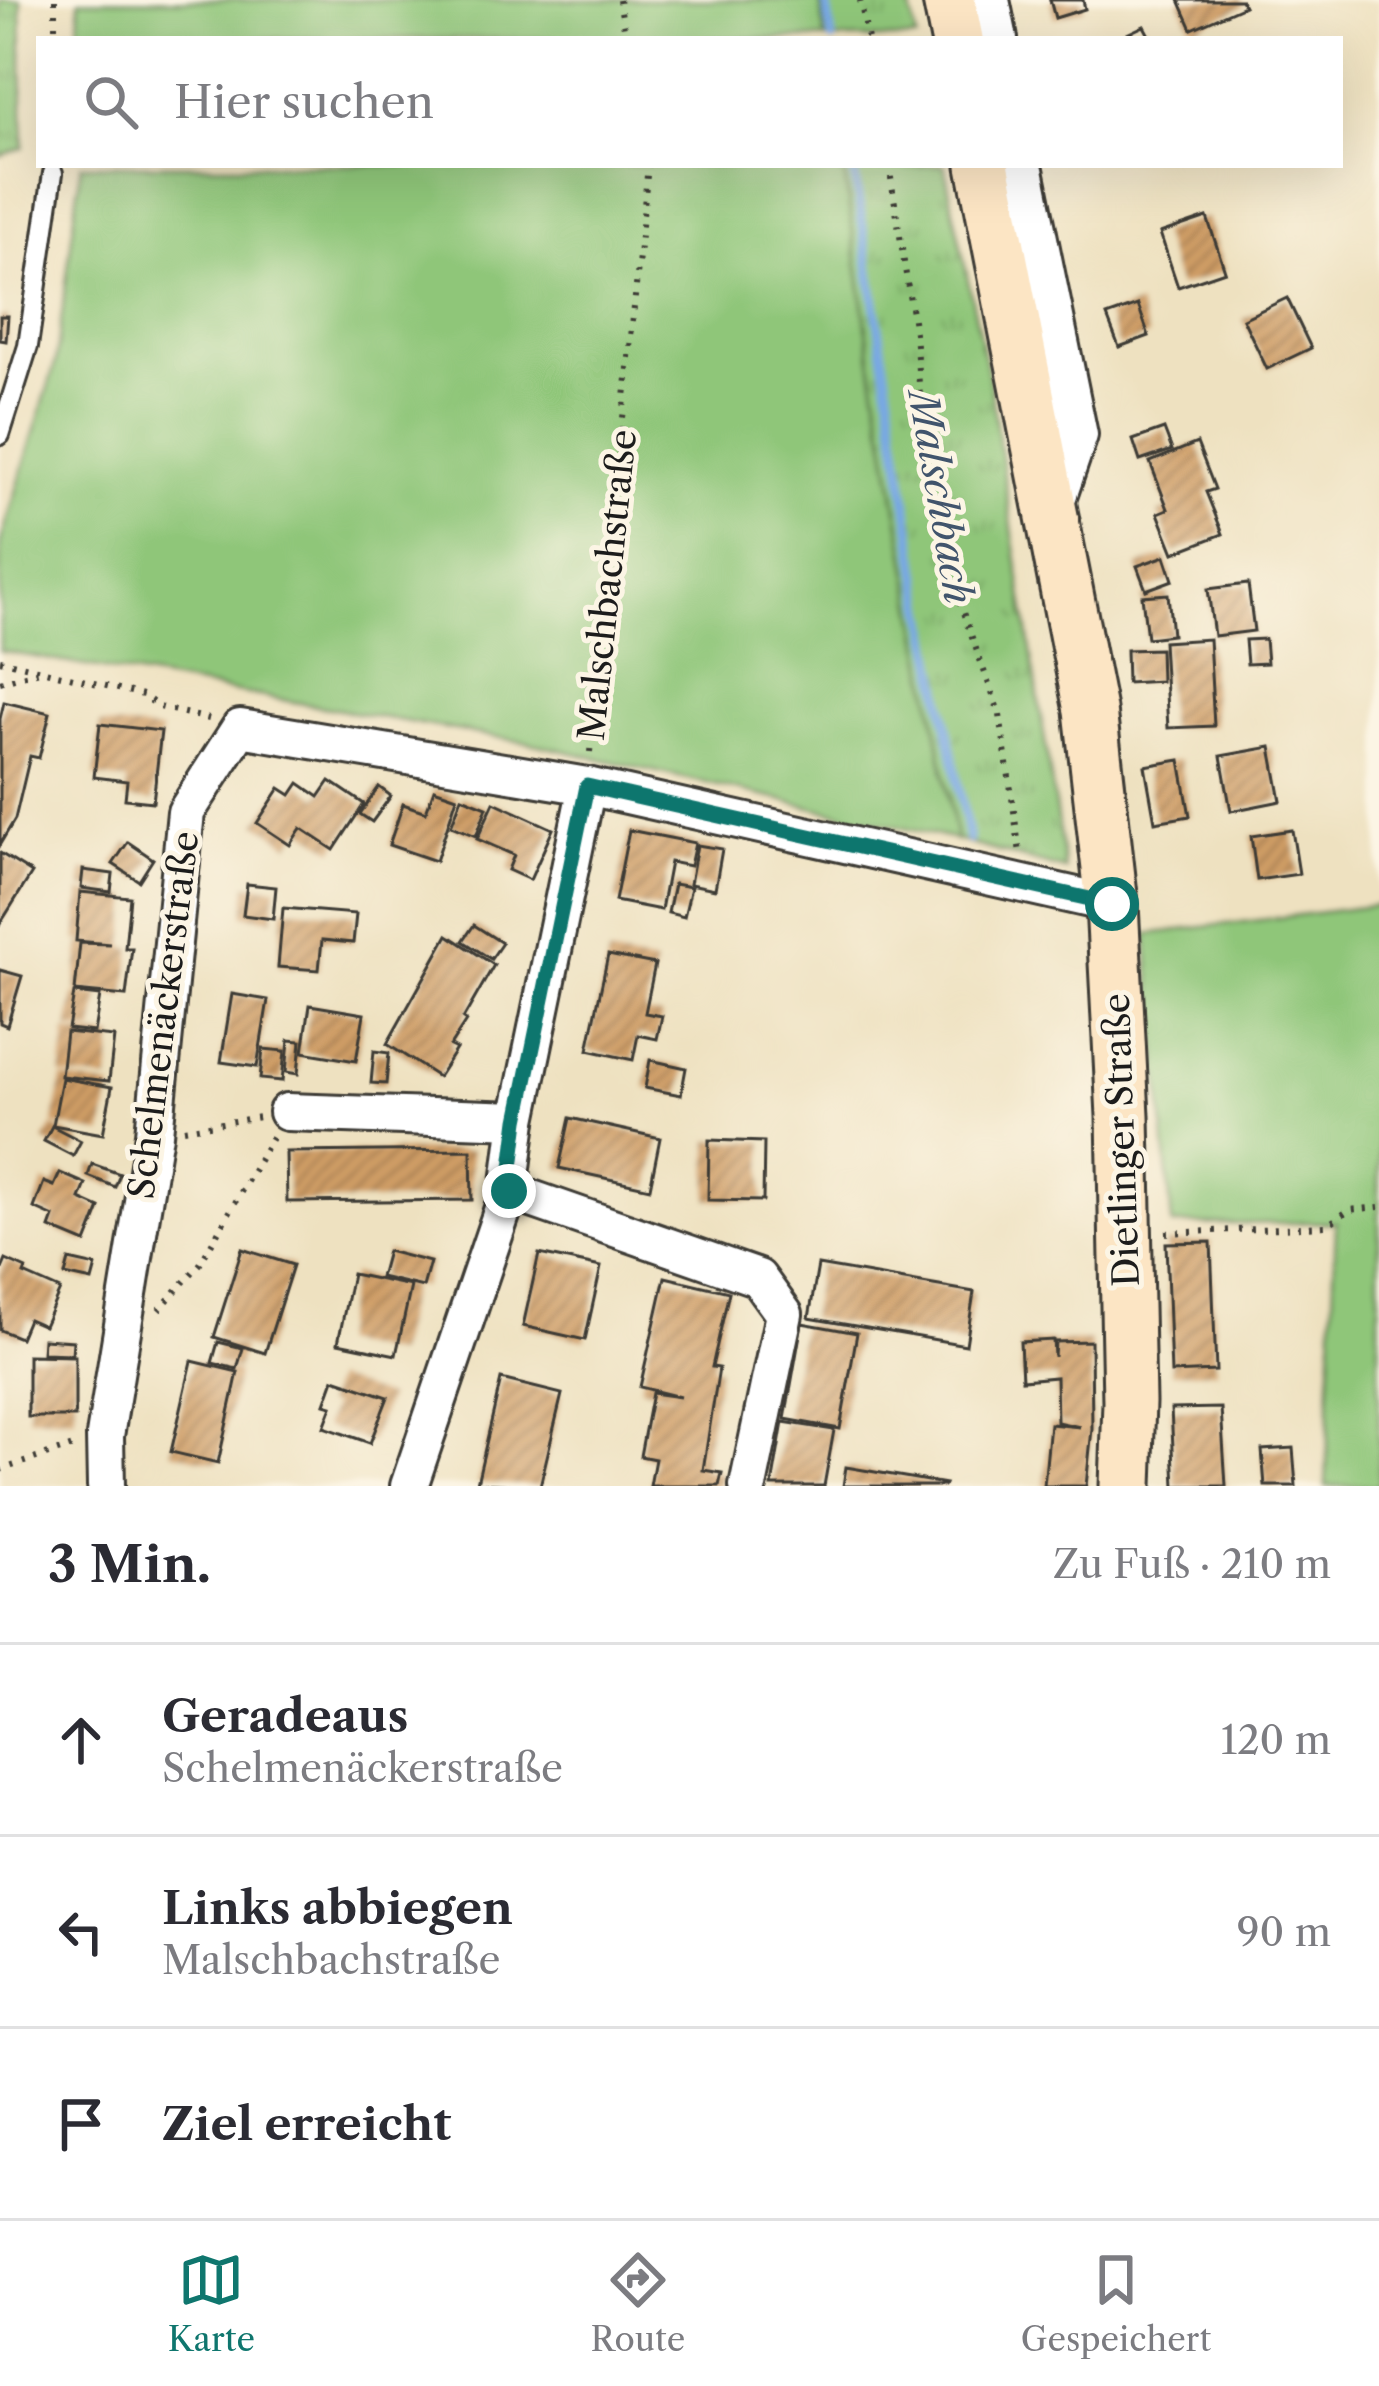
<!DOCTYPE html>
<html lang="de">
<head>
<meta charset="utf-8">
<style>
  body { margin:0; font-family:"Libre Caslon Text",serif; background:#f7f7f7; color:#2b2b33 }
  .stop { position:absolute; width:36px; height:36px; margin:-27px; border:9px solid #0f766e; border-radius:50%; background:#fff }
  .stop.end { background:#0f766e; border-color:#fff; box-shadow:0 3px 12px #0008 }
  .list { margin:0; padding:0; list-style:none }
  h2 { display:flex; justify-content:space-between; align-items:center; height:156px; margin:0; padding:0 48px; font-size:51px }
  h2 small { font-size:39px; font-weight:400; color:#7c7c81 }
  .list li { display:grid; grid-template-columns:78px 1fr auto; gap:36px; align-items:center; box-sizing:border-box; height:192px; padding:0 48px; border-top:3px solid #e1e1e2 }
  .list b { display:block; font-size:45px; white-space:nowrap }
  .list p { margin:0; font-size:39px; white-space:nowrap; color:#7c7c81 }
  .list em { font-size:39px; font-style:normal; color:#7c7c81 }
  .icon { flex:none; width:66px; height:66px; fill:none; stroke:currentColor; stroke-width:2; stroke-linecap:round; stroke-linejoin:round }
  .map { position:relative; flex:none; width:1379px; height:1486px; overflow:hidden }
  .search { position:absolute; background:#fff; box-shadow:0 12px 48px #0002; left:36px; right:36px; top:36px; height:132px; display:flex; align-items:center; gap:30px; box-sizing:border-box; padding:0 42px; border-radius:0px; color:#7c7c81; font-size:45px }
  .sheet { height:732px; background:#fff }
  nav { display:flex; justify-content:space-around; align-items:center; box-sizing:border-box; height:168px; border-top:3px solid #e1e1e2; background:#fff; font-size:33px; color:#7c7c81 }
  nav a { display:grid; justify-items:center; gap:6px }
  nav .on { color:#0f766e }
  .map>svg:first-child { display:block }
</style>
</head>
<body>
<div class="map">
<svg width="1379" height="1486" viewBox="0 0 1379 1486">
  <defs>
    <pattern id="grass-tufts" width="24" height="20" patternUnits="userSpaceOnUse" patternTransform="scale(3)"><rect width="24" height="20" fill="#8fc679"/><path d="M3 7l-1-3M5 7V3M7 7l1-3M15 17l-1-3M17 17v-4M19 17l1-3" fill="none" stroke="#7baa68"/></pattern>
    <pattern id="building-hatch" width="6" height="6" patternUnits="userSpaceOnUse" patternTransform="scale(3)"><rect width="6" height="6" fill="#ce9c65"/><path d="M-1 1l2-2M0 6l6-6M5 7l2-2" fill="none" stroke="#a67e52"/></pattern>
  </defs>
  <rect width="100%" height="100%" fill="#fcf5e5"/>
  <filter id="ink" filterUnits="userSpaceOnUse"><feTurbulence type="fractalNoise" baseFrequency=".00833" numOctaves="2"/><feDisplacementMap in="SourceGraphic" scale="24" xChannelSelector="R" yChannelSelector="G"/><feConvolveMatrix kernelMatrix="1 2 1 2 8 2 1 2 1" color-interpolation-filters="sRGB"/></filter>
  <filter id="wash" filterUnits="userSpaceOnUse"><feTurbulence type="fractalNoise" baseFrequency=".004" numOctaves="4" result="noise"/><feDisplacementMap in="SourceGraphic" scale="48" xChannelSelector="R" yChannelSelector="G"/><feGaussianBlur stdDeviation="2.7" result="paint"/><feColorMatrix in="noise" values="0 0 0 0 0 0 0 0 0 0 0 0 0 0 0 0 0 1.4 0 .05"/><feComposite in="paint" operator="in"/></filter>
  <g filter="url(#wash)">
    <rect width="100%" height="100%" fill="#eee1c0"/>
    <g fill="url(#grass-tufts)" stroke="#56714a" stroke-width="3">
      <polygon points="0,0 21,0 24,147 0,156"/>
      <polygon points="820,0 909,0 917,39 825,39"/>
      <polygon points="843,165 944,165 990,385 1065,870 956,840 873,373"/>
    </g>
    <g fill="#8fc679" stroke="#56714a" stroke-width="3">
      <polygon points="79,0 820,0 825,39 79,39"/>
      <polygon points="81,165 843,165 873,373 956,840 530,743 0,651 0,544 56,361"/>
      <polygon points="1379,905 1379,1486 1326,1486 1336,1222 1172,1225 1147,934"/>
    </g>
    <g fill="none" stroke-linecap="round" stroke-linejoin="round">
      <g stroke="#78a8e3" stroke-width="9">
        <polyline points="826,0 832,39"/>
        <polyline points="853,165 919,579 969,840"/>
      </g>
    </g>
    <g id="blocks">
      <g fill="url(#building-hatch)">
        <polygon points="1050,0 1083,0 1085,9 1055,18"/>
        <polygon points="1179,0 1241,0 1244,6 1192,29"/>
        <polygon points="1144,26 1151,39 1116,39"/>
        <polygon points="1207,217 1225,271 1178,287 1160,233"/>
        <polygon points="1287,298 1311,348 1267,369 1243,319"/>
        <polygon points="1138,305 1149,336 1119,347 1107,316"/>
        <polygon points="0,316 8,316 6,341 0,340"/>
        <polygon points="1164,429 1172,450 1140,461 1133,440"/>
        <polygon points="1197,443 1215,489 1206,492 1223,534 1174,553 1158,513 1168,509 1150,462"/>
        <polygon points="1165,556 1173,580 1146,590 1137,566"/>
        <polygon points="1248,584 1254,631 1214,636 1208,589"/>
        <polygon points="1168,594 1172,635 1147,638 1142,596"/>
        <polygon points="1209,639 1214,726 1168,728 1163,642"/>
        <polygon points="1265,639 1267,663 1247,664 1245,640"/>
        <polygon points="1160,649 1161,681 1127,683 1126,650"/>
        <polygon points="4,702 50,713 39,758 30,756 15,819 0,844 0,719"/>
        <polygon points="100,724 161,731 153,802 125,799 127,781 94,777"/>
        <polygon points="1271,747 1281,801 1231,811 1221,756"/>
        <polygon points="1180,760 1190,816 1155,822 1145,766"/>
        <polygon points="330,781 364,804 334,850 301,828 290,845 257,823 280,788 291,795 299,783 319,797"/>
        <polygon points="379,787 391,796 372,822 360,814"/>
        <polygon points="434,789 457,797 436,861 389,845 403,804 426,812"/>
        <polygon points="462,797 487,807 476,836 451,826"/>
        <polygon points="494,802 553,829 530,880 508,870 514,855 477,839"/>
        <polygon points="629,830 695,843 690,866 670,862 661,910 615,901"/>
        <polygon points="1292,830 1299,874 1257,880 1251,836"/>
        <polygon points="128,842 153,859 139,881 113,864"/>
        <polygon points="697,845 722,849 715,889 690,884"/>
        <polygon points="0,853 32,873 0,924"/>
        <polygon points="83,870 113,874 111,892 81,888"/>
        <polygon points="247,884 276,887 273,919 243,915"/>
        <polygon points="674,884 691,887 684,917 668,913"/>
        <polygon points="80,892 130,897 125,948 132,948 126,996 75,991 80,943 110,944 76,941"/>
        <polygon points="283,908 356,914 353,943 322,940 319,970 278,967"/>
        <polygon points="474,925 502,943 491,959 463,941"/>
        <polygon points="448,935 494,965 463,1019 466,1021 450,1046 456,1049 438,1077 387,1044"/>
        <polygon points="608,955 655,964 645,1013 662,1016 657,1039 638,1035 633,1060 588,1050"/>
        <polygon points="0,970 22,976 7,1026 0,1023"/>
        <polygon points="74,993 100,996 94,1032 68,1029"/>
        <polygon points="232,994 268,1000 257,1067 221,1062"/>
        <polygon points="310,1005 364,1014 356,1061 303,1052"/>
        <polygon points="66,1032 114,1037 109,1081 61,1076"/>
        <polygon points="289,1040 301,1041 298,1074 286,1072"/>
        <polygon points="263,1049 285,1051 282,1081 260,1079"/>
        <polygon points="374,1051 389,1053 386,1084 371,1083"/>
        <polygon points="650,1060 686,1068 681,1095 645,1088"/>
        <polygon points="62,1078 112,1087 103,1134 53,1125"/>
        <polygon points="570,1118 660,1138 650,1188 559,1168"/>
        <polygon points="52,1126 81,1141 73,1156 44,1141"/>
        <polygon points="709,1140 764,1142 763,1201 708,1200"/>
        <polygon points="471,1150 472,1200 287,1202 286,1152"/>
        <polygon points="92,1164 120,1174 115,1187 88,1176"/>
        <polygon points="60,1173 86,1184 80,1199 100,1208 86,1243 50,1228 54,1217 34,1208 44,1182 54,1186"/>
        <polygon points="1211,1242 1216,1371 1171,1373 1166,1243"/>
        <polygon points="242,1249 293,1265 265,1353 214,1337"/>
        <polygon points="387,1251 430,1262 423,1287 380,1277"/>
        <polygon points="539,1254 601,1267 585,1340 523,1326"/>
        <polygon points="6,1260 26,1269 24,1274 60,1290 44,1326 28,1319 20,1338 0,1330 0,1274"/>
        <polygon points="69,1260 96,1266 92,1281 65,1275"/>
        <polygon points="818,1265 974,1292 966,1345 809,1318"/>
        <polygon points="352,1274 411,1286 396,1355 338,1343"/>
        <polygon points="665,1277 729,1292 712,1367 719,1368 703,1470 722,1473 719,1486 650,1486 655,1459 640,1456 652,1393 680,1397 640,1387"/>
        <polygon points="802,1323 857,1333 840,1429 785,1419"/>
        <polygon points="43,1339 73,1341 72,1354 42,1353"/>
        <polygon points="1053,1340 1054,1357 1055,1342 1091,1341 1092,1429 1086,1486 1044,1486 1050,1424 1080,1427 1057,1422 1056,1377 1022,1380 1020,1342"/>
        <polygon points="218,1342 243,1348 237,1369 212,1363"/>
        <polygon points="28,1355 75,1356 75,1417 28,1417"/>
        <polygon points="192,1361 238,1372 218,1463 171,1452"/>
        <polygon points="334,1379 388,1397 370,1443 324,1427 332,1406 325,1404"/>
        <polygon points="501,1379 562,1394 540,1486 477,1483"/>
        <polygon points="1221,1408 1226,1486 1175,1486 1171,1409"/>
        <polygon points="783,1422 834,1430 824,1486 772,1486"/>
        <polygon points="1293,1448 1296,1486 1265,1486 1262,1450"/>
        <polygon points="846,1467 945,1484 944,1486 843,1486"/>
      </g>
    </g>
  </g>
  <g filter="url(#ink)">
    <use href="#blocks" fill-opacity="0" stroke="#3c3a35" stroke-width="3"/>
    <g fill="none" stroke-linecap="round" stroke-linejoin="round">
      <defs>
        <polyline id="lane" points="0,435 28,346 53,173"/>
        <g id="street">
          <polyline points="991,0 999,39"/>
          <polyline points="1024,165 1079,435 1053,511"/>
          <polyline points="287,1112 518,1120"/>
          <polyline points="509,1191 758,1278 784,1314 748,1486"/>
          <polyline points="106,1486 105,1436 154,1134 186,812 240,728 587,786 1112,904"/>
          <polyline points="409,1486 509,1191 518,1120 587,786"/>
        </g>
        <g id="secondary">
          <polyline points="949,0 957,39"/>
          <polyline points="983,165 1090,710 1112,904 1123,1116 1129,1402 1126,1486"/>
        </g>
      </defs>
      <use href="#lane" stroke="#3c3a35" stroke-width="24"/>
      <use href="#street" stroke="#3c3a35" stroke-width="42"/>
      <use href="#secondary" stroke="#3c3a35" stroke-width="57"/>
      <g stroke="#3c3a35" stroke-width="6" stroke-dasharray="3 9" stroke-linecap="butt">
        <polyline points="619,0 626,39"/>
        <polyline points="860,0 868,39"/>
        <polyline points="55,39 55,0"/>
        <polyline points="889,165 915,333 925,459 948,571 1000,715 1020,853"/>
        <polyline points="0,660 143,695 159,707 209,719"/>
        <polyline points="0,682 43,670"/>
        <polyline points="590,752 648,165"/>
        <polyline points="184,1129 260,1117"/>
        <polyline points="1166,1233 1326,1226 1349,1210 1379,1207"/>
        <polyline points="159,1310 200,1264 273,1136"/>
        <polyline points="0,1470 73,1446"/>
      </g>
      <use href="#lane" stroke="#fff" stroke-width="18"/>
      <use href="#street" stroke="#fff" stroke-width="36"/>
      <use href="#secondary" stroke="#fce5c4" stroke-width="51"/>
    </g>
  </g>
  <g fill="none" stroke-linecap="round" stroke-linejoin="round" filter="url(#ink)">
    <polyline stroke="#0f766e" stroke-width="15" points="509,1191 518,1120 587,786 1112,904"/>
  </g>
  <g text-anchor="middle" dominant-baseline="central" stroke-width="10" stroke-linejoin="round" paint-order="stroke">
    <g font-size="36" fill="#1c1c1c" stroke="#fcf5e5">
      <text transform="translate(607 585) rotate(-84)">Malschbachstraße</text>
      <text transform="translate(163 1015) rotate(-83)">Schelmenäckerstraße</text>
      <text transform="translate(1121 1140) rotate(-92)">Dietlinger Straße</text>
    </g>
    <g font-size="39" font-style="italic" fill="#41546c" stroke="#fcf5e5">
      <text transform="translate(941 497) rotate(80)">Malschbach</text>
    </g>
  </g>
</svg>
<div class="stop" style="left:1112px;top:904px"></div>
<div class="stop end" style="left:509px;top:1191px"></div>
<div class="search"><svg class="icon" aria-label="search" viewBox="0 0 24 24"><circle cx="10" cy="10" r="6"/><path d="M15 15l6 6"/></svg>Hier suchen</div>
</div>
<section class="sheet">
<h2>3 Min.<small>Zu Fuß · 210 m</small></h2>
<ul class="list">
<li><svg class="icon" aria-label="ahead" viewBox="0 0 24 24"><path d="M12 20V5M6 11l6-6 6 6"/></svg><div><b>Geradeaus</b><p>Schelmenäckerstraße</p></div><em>120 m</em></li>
<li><svg class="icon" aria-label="left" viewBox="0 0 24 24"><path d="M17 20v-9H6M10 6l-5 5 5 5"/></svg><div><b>Links abbiegen</b><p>Malschbachstraße</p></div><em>90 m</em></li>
<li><svg class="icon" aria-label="arrive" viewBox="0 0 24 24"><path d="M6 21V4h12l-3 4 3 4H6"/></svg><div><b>Ziel erreicht</b></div></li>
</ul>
</section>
<nav>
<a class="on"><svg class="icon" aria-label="map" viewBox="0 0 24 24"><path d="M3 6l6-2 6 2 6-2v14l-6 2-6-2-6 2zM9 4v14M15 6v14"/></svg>Karte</a>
<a><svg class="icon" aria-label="directions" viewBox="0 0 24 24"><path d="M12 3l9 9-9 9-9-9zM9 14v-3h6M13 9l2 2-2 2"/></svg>Route</a>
<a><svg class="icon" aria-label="saved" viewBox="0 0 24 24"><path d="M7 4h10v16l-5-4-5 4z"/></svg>Gespeichert</a>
</nav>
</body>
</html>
